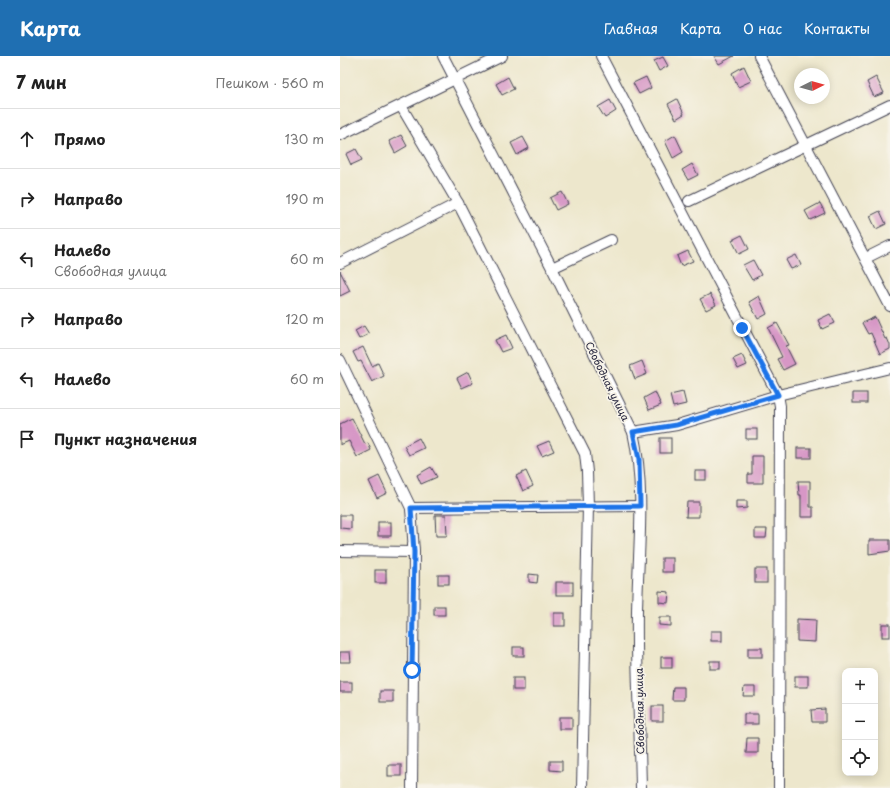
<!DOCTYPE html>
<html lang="ru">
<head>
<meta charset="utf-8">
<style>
  body { margin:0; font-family:"Playpen Sans",sans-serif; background:#f2f2f2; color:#222 }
  .controls { position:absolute; right:12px; bottom:12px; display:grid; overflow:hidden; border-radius:8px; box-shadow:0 2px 10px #0003 }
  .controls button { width:36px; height:36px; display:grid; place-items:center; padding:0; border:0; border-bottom:1px solid #e0e0e0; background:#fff; color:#222; font:20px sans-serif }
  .compass { position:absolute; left:454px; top:12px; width:36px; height:36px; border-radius:50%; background:#fff; box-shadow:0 2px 10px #0003; rotate:85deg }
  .stop { position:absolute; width:12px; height:12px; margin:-9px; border:3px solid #1a73e8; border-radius:50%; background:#fff }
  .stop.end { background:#1a73e8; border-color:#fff; box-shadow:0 1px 4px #0008 }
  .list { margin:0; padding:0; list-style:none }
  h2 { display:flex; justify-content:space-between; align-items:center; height:52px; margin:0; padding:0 16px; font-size:17px }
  h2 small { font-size:13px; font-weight:400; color:#767676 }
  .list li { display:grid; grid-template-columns:26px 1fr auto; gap:12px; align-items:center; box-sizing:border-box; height:60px; padding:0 16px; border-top:1px solid #e0e0e0 }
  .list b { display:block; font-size:15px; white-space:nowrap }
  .list p { margin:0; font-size:13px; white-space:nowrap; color:#767676 }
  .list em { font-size:13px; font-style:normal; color:#767676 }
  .icon { flex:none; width:22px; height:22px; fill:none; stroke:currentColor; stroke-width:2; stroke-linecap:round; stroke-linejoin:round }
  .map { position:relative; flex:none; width:550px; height:732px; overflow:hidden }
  header { display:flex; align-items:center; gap:24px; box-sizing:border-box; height:56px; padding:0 20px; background:#1f6fb2; color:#fff }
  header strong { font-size:19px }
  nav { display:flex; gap:22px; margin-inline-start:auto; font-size:14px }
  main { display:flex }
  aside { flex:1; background:#fff }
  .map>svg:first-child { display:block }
</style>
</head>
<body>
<header>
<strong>Карта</strong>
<nav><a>Главная</a><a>Карта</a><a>О нас</a><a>Контакты</a></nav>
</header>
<main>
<aside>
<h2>7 мин<small>Пешком · 560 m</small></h2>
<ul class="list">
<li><svg class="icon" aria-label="ahead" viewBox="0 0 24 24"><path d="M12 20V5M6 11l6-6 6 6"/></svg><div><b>Прямо</b></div><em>130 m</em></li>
<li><svg class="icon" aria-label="right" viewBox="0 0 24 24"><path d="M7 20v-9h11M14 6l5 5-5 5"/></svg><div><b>Направо</b></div><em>190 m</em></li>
<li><svg class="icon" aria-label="left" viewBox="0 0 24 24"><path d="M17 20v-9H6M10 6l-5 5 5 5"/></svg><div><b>Налево</b><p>Свободная улица</p></div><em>60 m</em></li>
<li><svg class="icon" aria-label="right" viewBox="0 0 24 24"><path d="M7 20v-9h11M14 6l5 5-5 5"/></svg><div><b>Направо</b></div><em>120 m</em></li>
<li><svg class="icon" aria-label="left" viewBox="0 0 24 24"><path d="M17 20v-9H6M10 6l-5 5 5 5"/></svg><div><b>Налево</b></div><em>60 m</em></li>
<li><svg class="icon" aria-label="arrive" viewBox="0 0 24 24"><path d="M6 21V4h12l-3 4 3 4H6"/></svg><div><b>Пункт назначения</b></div></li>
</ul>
</aside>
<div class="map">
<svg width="550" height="732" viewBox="0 0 550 732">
  <rect width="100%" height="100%" fill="#f7f3e8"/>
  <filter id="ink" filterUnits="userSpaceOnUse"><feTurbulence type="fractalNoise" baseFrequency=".025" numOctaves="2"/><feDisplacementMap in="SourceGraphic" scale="8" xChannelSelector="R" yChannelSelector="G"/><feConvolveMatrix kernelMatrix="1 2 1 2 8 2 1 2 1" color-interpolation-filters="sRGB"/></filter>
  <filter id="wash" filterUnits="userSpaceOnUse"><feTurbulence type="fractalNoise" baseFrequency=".012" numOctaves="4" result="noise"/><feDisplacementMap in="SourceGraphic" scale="16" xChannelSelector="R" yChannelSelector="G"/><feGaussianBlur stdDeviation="0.9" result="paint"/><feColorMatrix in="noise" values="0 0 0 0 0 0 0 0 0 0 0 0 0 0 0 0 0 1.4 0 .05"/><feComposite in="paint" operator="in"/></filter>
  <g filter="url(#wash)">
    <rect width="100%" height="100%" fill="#ede7cc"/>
    <g id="blocks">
      <g fill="#d797c6">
        <polygon points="374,0 394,0 379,8"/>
        <polygon points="323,1 328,10 319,15 314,5"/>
        <polygon points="404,10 411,25 398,31 392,17"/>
        <polygon points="168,21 174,33 162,39 156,28"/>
        <polygon points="306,21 311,32 299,38 293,27"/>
        <polygon points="536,21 544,37 534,41 527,26"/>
        <polygon points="337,43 344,58 336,63 328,48"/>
        <polygon points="270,44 276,55 265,62 258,51"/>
        <polygon points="61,79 67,90 55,97 49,85"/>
        <polygon points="335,79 343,96 333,102 325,85"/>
        <polygon points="183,81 189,92 177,99 171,87"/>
        <polygon points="16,93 22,104 11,109 6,98"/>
        <polygon points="352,108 358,119 348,124 342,114"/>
        <polygon points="222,136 228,148 216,154 210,142"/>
        <polygon points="480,147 485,157 470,164 465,155"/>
        <polygon points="540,155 546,168 536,173 530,160"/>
        <polygon points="402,179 409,193 399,198 392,184"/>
        <polygon points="348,195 353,205 341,210 337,200"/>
        <polygon points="456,199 461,209 451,213 446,204"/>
        <polygon points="413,204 421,219 412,224 403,209"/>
        <polygon points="0,215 10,235 0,240"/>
        <polygon points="370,238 376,249 366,254 360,243"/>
        <polygon points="419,240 427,258 418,263 409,246"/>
        <polygon points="490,258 495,267 482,273 478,264"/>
        <polygon points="535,261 545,283 547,282 550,289 550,293 540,298 531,277 528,278 522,267"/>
        <polygon points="437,267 449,289 446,290 455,308 443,314 437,303 442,301 428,272"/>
        <polygon points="24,270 29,278 19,283 15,275"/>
        <polygon points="166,279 172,292 161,296 155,284"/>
        <polygon points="23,291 32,310 38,307 44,320 32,326 21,305 18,306 13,296"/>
        <polygon points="402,299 407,309 398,313 393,303"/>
        <polygon points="302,305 307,318 295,323 290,310"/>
        <polygon points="128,316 133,327 122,332 117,322"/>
        <polygon points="315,336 321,349 309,354 304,342"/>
        <polygon points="343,336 346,348 333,351 330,339"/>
        <rect x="513" y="337" width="14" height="10"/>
        <polygon points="12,362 25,388 28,387 31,394 17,401 9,385 0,389 0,368"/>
        <rect x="406" y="373" width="11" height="10"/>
        <polygon points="79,382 84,392 69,399 64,390"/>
        <rect x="320" y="382" width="11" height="15"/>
        <polygon points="209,385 214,395 202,400 197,390"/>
        <rect x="457" y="392" width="14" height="10"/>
        <polygon points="412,400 423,400 423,427 408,427 408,418 412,418"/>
        <polygon points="91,411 97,421 81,428 77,419"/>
        <polygon points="186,415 193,430 183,435 176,420"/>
        <rect x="355" y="415" width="11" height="9"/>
        <polygon points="39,420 47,437 37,442 29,425"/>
        <polygon points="458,425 470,425 470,451 473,451 473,461 461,461 461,439 459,439"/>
        <polygon points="396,445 407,445 407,452 396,453"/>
        <polygon points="347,446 359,446 359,461 346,461"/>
        <polygon points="0,459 11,459 11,473 0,472"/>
        <polygon points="95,459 106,459 107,480 96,480"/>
        <rect x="38" y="466" width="13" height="14"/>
        <polygon points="415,473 427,473 426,482 415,482"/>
        <polygon points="529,484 550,484 550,495 529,498"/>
        <rect x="322" y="502" width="11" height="14"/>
        <rect x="415" y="513" width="12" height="14"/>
        <rect x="35" y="514" width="11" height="13"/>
        <polygon points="189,518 198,519 197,527 189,526"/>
        <rect x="98" y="519" width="11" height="9"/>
        <rect x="216" y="526" width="17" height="13"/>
        <polygon points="319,535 329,536 328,547 319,546"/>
        <rect x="94" y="550" width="11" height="9"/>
        <rect x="214" y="557" width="11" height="13"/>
        <polygon points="319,561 331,561 331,570 319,569"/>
        <polygon points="457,563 476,564 475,586 457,585"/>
        <rect x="542" y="568" width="8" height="13"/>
        <rect x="371" y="575" width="11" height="10"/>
        <rect x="173" y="591" width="11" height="9"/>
        <rect x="408" y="592" width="14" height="9"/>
        <polygon points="0,596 10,596 11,606 0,606"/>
        <rect x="321" y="601" width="11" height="11"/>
        <rect x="370" y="605" width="10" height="8"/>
        <rect x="455" y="620" width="13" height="11"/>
        <rect x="173" y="622" width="11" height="12"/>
        <rect x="0" y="626" width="12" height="10"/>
        <polygon points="333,631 344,631 344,644 332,644"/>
        <polygon points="404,631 415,631 415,640 403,640"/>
        <rect x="40" y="635" width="13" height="11"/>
        <rect x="312" y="650" width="11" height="15"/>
        <polygon points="485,653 485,666 472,666 471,654"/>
        <rect x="404" y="658" width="14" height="10"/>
        <rect x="219" y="661" width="13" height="12"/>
        <polygon points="407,682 418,682 418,697 406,697"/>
        <polygon points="210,705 222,705 222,715 210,714"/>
        <rect x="48" y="709" width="13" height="11"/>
      </g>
    </g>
  </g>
  <g filter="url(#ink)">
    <use href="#blocks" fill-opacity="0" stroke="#404051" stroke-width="1"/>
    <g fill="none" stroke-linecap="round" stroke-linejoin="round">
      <defs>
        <g id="street">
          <path d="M 103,0 L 212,212 L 293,376 C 306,434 298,496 297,555 C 296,614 300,673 301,732"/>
          <polyline points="261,0 438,339 440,350 439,732"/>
          <polyline points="419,0 550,250"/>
          <polyline points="61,50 118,147 245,398 247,416 248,450 242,732"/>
          <polyline points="0,79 162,0"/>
          <polyline points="349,145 550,49"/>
          <polyline points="526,202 550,190"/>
          <polyline points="0,207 118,147"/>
          <polyline points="212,212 271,184"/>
          <polyline points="0,304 71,452 74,496 72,732"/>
          <polyline points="293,376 337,369 438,339 550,312"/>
          <polyline points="72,457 71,452 300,450"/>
          <polyline points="0,495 74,496 73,489"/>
        </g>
      </defs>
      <use href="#street" stroke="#404051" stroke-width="12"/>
      <use href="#street" stroke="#fff" stroke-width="10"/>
    </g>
  </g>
  <g fill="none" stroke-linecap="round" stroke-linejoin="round" filter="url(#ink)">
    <polyline stroke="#1a73e8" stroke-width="5" points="72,614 74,496 71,452 300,450 299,403 293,376 336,369 438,339 402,272"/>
  </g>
  <g text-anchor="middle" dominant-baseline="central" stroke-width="3.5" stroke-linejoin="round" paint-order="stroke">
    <g font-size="10" fill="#22223b" stroke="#f7f3e8">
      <text transform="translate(268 325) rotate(64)">Свободная улица</text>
      <text transform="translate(299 655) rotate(-91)">Свободная улица</text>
    </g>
  </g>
</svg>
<div class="controls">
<button>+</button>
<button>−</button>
<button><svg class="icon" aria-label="locate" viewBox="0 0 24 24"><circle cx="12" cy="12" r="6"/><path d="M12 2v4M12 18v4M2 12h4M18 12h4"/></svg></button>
</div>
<svg class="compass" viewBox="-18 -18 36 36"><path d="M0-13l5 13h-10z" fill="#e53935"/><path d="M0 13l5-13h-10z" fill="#767676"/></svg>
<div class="stop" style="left:72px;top:614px"></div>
<div class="stop end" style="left:402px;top:272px"></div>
</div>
</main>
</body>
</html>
